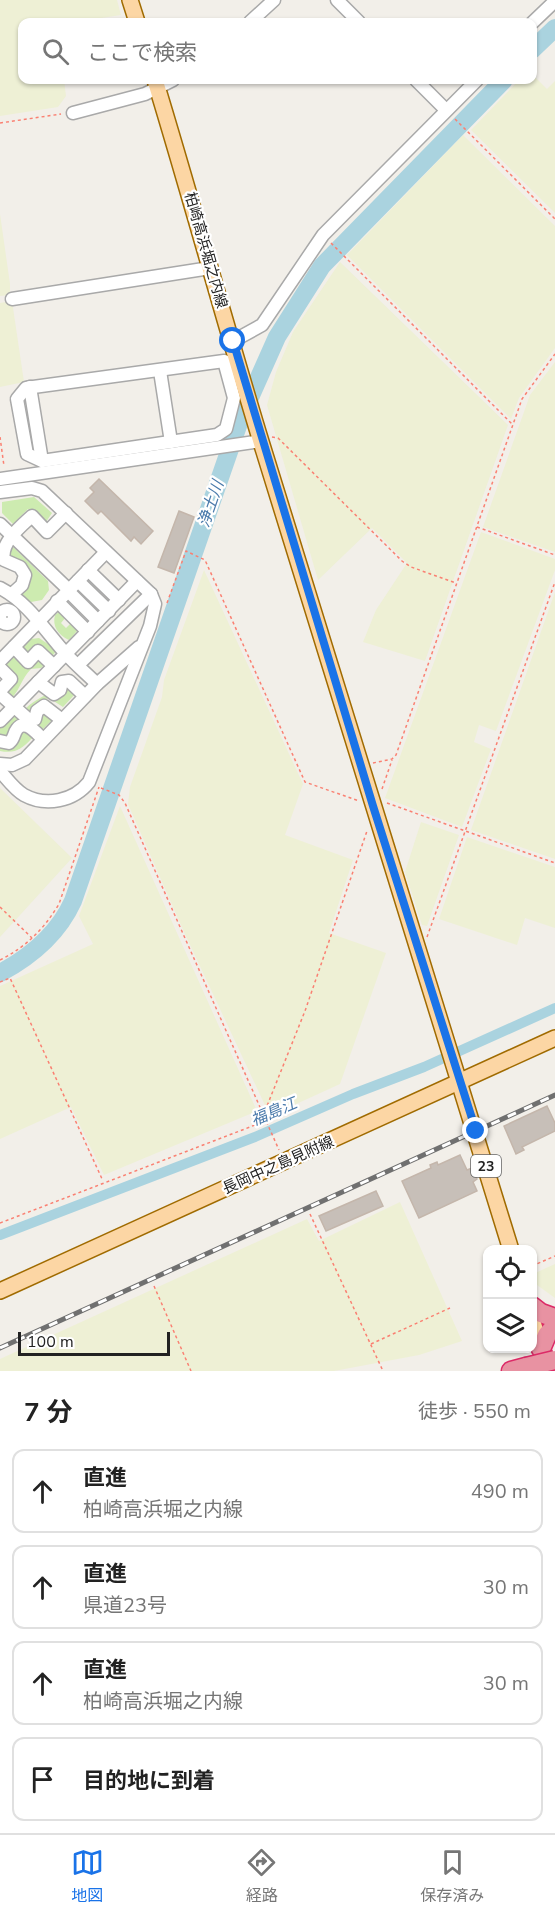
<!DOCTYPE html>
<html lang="ja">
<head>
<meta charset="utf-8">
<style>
  body { margin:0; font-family:"Nunito Sans","Noto Sans JP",sans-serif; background:#f2f2f2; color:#222 }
  .controls { position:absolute; right:18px; bottom:18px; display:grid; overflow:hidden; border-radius:12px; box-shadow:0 2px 4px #0004 }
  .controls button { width:54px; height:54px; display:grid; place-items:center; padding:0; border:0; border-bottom:2px solid #e0e0e0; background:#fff; color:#222; font:30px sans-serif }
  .scale { position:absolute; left:18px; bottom:15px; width:152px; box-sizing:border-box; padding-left:6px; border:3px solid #222; border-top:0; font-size:16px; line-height:21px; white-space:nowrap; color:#222; -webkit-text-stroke:4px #fff; paint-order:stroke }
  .stop { position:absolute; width:18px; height:18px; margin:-14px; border:4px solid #1a73e8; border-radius:50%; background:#fff }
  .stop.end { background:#1a73e8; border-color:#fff; box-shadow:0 2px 6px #0008 }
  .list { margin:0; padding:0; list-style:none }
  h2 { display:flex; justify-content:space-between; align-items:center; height:78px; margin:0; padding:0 24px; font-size:26px }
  h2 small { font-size:20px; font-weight:400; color:#767676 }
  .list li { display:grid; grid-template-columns:39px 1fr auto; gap:18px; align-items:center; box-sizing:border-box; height:84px; margin:0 12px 12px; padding:0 12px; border:2px solid #e0e0e0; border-radius:12px }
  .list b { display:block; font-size:22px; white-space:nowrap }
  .list p { margin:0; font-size:20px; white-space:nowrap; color:#767676 }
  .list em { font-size:20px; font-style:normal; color:#767676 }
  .icon { flex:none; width:33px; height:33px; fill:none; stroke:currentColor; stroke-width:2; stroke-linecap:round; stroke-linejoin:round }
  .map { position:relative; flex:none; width:555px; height:1371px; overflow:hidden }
  .search { position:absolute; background:#fff; box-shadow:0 2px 4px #0004; left:18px; right:18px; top:18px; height:66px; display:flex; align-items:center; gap:15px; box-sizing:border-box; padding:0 21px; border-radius:12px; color:#767676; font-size:22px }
  .sheet { height:462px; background:#fff }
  nav { display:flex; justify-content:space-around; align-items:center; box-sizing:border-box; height:84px; border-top:2px solid #e0e0e0; background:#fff; font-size:16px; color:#767676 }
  nav a { display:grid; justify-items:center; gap:3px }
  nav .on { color:#1a73e8 }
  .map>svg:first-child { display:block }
</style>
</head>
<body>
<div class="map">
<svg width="555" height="1371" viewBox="0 0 555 1371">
  <rect width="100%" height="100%" fill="#f2efe9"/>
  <g fill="#eef0d5">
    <polygon points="0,0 117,0 121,15 75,22 22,22 22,80 64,80 66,96 58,107 0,116"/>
    <polygon points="533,75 547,89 555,81 555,213 471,130 519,80 532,80"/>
    <polygon points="463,135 555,226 555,348 519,398 511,419 347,255"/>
    <polygon points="0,214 10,284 10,295 0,296"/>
    <polygon points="340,262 508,425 425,661 363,642 376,610 407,563 372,528 318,580 267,405 276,372 293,332"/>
    <polygon points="12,301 24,382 0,387 0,303"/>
    <polygon points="555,362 555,552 483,527 530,395"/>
    <polygon points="481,532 555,559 555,570 496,731 479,725 474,742 491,749 462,827 385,798"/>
    <polygon points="204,570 303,784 285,835 353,860 329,933 386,953 340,1084 270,1116 184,932 128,804 130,787 162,697 164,680"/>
    <polygon points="555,592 555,859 471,830"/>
    <polygon points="0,788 72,858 0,937"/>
    <polygon points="120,806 257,1111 104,1175 71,1107 0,1139 0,986 93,944 79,916"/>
    <polygon points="421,822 459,835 427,926 422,925 405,872"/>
    <polygon points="467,837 555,867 555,928 525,918 517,945 439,919"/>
    <polygon points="400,1202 462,1341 419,1355 334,1371 0,1371 0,1359 307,1219 319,1241"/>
    <polygon points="555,1264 555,1298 537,1285 533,1274"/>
  </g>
  <g fill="#cdebb0">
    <polygon points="34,497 52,513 44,525 28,509 13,524 2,513 2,502"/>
    <polygon points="10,544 48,581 49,590 42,600 31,602 19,594 24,585 3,547"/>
    <path d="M 59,612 L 66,617 L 61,623 L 66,628 L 71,623 L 78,630 L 69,640 C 58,635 52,626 55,615 Z"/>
    <polygon points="39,638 57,650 50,659 28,658 20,650 31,639"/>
    <path d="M 16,654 L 39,655 L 47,662 L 41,668 L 31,669 C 22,678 20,689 12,698 L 4,693 L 5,666 Z"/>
    <path d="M 63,684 L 77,692 L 63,707 L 49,698 L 43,700 L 32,715 L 24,710 C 37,697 49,695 63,684 Z"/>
    <polygon points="41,710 53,719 39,733 30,725 11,738 0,736 0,726 14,713 20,719"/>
    <path d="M 22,730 L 32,735 L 32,738 C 22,749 15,754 0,751 L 0,746 Z"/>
  </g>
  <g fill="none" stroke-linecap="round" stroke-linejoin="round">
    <polyline stroke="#aad3df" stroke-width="10" points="0,1235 255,1137 353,1094 424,1067 555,1008"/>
    <g stroke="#aad3df" stroke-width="18">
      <polyline points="532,50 555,28"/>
      <path d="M 0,973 C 32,956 58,934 73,901 L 240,420 L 277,337 L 322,266 L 504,80"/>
    </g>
  </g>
  <g fill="#c7bfb8" stroke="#c4b6ab" stroke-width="1.5">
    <polygon points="99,479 153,531 141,544 134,537 131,541 101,511 98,514 85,501 94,492 90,488"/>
    <polygon points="179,511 194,517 174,573 158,567"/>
    <polygon points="547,1106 555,1123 555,1131 522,1147 524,1150 516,1154 504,1126"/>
    <polygon points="460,1155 467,1170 472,1168 477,1179 473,1182 477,1191 419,1218 402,1181 431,1168 430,1165 437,1162 438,1165"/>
    <polygon points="376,1191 383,1206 326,1231 319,1216"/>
  </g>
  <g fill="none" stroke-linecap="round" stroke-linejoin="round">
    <defs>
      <g id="minor">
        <polyline points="337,0 359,22"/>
        <polyline points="250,22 274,0"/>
        <polyline points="532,23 555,1"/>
        <polyline points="416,80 446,110"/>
        <polyline points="73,113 145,94 173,80"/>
        <polyline points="12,299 210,268"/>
        <polyline points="233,341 262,325 323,235 477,80"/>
        <polygon points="224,361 234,398 226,429 217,435 42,461 27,454 17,399 26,388"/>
        <polyline points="160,371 171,442"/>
        <polyline points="30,387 42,461"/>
        <polyline points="0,479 261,441"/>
        <path d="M 0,492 L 32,488 L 42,491 L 151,594 L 155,604 L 150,626 L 89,782 C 74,801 46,807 24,795 C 15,790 7,779 0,771"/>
        <polyline points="0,524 69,590"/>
        <polyline points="88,570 119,600"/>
        <polyline points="78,581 109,611"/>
        <path d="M 0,588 C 29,603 45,631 66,654 C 76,665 87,674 97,684"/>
        <polyline points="68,591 98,621"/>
        <path d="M 12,594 L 22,585 L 25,575 L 20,567 L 4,560 C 0,543 20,527 32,516 L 47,532 L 66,513"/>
        <polyline points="57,601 88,632"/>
        <circle cx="7" cy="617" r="7"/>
        <polyline points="14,647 28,662 38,651 54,666"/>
        <polyline points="0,661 106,552"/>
        <polyline points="78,665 151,594"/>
        <polyline points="0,668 11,679 0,691"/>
        <polyline points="38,682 54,694 60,690 62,682 69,681 85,696"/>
        <polyline points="0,694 28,719 35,719 37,711 44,706 62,720"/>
        <polyline points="0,721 137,581"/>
        <path d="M 0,741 L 9,743 C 15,738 13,734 17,729 C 25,718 37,734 43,739"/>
        <polyline points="0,764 12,765 25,759 97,684 139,647"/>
      </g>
      <g id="major">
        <polyline points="130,0 137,22"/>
        <path d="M 155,80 C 192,201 225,324 262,445 C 344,714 429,981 511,1250"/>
        <polyline points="0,1291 555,1038"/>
        <polyline points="532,1319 548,1371"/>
      </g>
      <g id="highway">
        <polyline points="532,1306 541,1313 555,1318"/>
        <polyline points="541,1349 547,1335 555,1326"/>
        <polyline points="511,1371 526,1367"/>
      </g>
    </defs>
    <use href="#minor" stroke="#a9a9a9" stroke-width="15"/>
    <use href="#major" stroke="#a06b00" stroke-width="18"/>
    <use href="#highway" stroke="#dc2a67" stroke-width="21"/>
    <g stroke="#fa8072" stroke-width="1.5" stroke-dasharray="3 3" stroke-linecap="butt">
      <polyline points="455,119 555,219"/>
      <polyline points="0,123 61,114"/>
      <polyline points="331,243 512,424"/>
      <polyline points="0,437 4,466"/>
      <polyline points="272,437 278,438 402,561 411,567 456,583"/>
      <polyline points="477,527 555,555"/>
      <polyline points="167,603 186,551 205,560 305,782 359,801"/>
      <polyline points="373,763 392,759 396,755 522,399 555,354"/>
      <polyline points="101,788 119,795 125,803 279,1150"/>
      <polyline points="382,789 392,760"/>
      <polyline points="387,803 555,863"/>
      <polyline points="0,907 32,938"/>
      <polyline points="427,937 555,582"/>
      <path d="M 0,960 C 26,947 44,929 59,904 L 99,787"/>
      <polyline points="0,982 10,978 103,1181"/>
      <polyline points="265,1111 305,1011 367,831"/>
      <polyline points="310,1214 383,1371"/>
      <polyline points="0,1223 250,1127 262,1122 264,1117"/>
      <polyline points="532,1266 555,1256"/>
      <polyline points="154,1286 191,1371"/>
      <polyline points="371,1344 450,1308"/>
    </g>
    <use href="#minor" stroke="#fff" stroke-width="12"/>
    <use href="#major" stroke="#fcd6a4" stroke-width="15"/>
    <use href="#highway" stroke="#e892a2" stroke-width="18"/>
    <defs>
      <polyline id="rail" points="0,1348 555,1095"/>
    </defs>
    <use href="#rail" stroke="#707070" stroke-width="5"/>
    <use href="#rail" stroke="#fff" stroke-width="3" stroke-dasharray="9" stroke-linecap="butt"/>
    <defs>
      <polyline id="highway-bridge" points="526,1367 555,1360"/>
    </defs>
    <use href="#highway-bridge" stroke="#dc2a67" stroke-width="21" stroke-linecap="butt"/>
    <use href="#highway-bridge" stroke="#e892a2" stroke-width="18"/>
  </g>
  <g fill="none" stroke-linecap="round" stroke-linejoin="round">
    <polyline stroke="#1a73e8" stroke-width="8" points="233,341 373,806 476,1131"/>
  </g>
  <g text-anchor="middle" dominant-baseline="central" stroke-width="4.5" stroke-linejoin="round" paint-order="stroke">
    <rect fill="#fff" stroke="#646464" stroke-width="1.5" x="471" y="1155" width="30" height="22" rx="4.5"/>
    <g font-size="14" font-weight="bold" fill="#222">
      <text x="486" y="1166">23</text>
    </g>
    <g font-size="15" fill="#222" stroke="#fff">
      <text transform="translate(206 250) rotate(74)">柏崎高浜堀之内線</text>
      <text transform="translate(278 1165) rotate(-24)">長岡中之島見附線</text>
    </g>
    <g font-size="16" font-style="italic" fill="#4a7aab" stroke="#fff">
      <text transform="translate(211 504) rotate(-71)">浄土川</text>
      <text transform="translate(274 1112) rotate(-23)">福島江</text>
    </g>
  </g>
</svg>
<div class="controls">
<button><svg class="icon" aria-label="locate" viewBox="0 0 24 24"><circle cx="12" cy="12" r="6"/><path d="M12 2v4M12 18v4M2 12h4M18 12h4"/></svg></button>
<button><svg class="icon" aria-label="layers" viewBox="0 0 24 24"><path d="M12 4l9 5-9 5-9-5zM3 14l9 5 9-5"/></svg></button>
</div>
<div class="scale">100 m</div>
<div class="stop" style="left:233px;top:341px"></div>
<div class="stop end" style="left:476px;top:1131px"></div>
<div class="search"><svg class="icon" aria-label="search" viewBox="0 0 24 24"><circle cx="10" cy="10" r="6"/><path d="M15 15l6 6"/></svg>ここで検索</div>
</div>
<section class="sheet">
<h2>7 分<small>徒歩 · 550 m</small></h2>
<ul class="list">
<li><svg class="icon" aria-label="ahead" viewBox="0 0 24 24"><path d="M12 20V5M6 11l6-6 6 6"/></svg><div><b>直進</b><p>柏崎高浜堀之内線</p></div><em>490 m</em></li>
<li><svg class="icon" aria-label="ahead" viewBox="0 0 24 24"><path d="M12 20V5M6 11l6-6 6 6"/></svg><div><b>直進</b><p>県道23号</p></div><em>30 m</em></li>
<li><svg class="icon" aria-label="ahead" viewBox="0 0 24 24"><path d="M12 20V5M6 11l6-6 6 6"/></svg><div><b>直進</b><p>柏崎高浜堀之内線</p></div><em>30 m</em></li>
<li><svg class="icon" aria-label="arrive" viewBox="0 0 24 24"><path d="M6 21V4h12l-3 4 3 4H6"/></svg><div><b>目的地に到着</b></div></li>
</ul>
</section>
<nav>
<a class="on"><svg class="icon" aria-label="map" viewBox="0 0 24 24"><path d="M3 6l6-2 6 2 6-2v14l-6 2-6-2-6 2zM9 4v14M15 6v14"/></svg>地図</a>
<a><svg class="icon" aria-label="directions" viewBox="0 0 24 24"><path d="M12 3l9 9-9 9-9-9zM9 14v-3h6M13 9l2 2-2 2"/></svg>経路</a>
<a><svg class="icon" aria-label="saved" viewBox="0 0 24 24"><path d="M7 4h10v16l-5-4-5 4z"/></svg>保存済み</a>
</nav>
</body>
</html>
